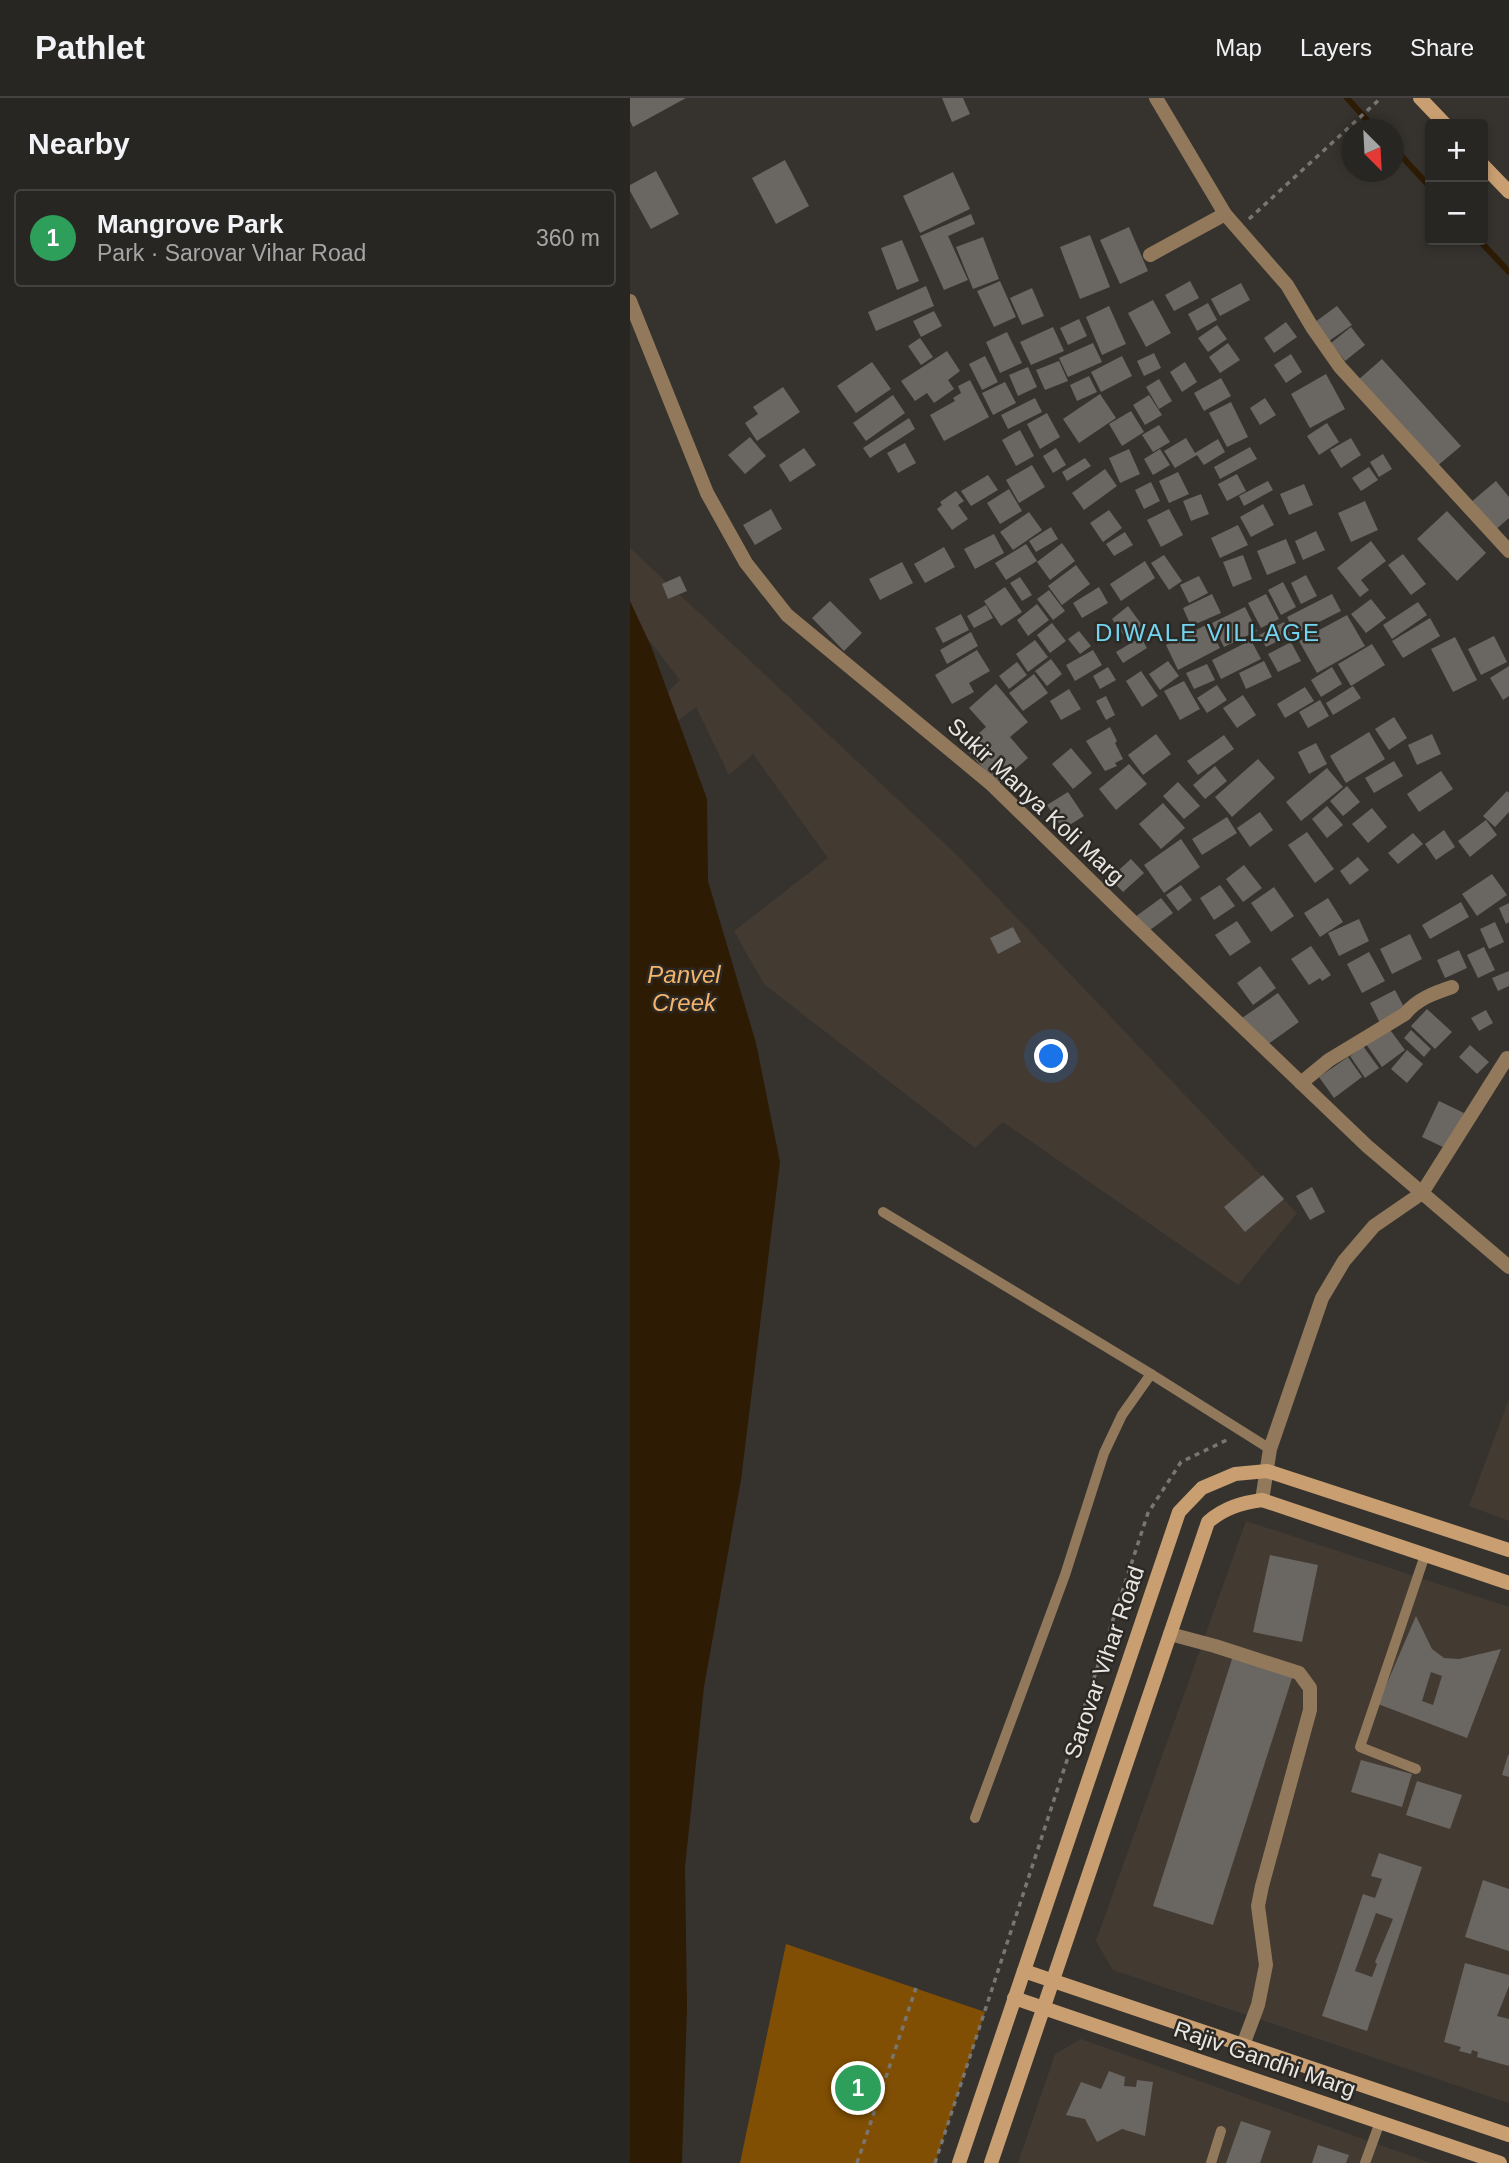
<!DOCTYPE html>
<html lang="en">
<head>
<meta charset="utf-8">
<style>
  body { margin:0; font-family:Arial,sans-serif; background:#343230; color:#f1f3f6 }
  .controls { position:absolute; right:21px; top:21px; display:grid; overflow:hidden; border-radius:7px; box-shadow:0 4px 10px #0003 }
  .controls button { width:63px; height:63px; display:grid; place-items:center; padding:0; border:0; border-bottom:2px solid #444341; background:#282623; color:#f1f3f6; font:35px sans-serif }
  .compass { position:absolute; left:711px; top:21px; width:63px; height:63px; border-radius:50%; background:#282623; box-shadow:0 4px 10px #0003; rotate:156deg }
  .you { position:absolute; left:422px; top:959px; width:24px; height:24px; margin:-18px; border:5px solid #fff; border-radius:50%; background:#1a73e8; box-shadow:0 0 0 10px #1a73e833 }
  .badge { display:grid; place-items:center; width:46px; height:46px; border-radius:50%; background:#5ac8e6; color:#fff; font-size:23px; font-weight:700 }
  .pin { position:absolute; translate:-50% -50%; border:4px solid #fff; box-shadow:0 2px 7px #0006 }
  .list { margin:0; padding:0; list-style:none }
  h2 { display:flex; justify-content:space-between; align-items:center; height:91px; margin:0; padding:0 28px; font-size:30px }
  h2 small { font-size:23px; font-weight:400; color:#a5a5a6 }
  .list li { display:grid; grid-template-columns:46px 1fr auto; gap:21px; align-items:center; box-sizing:border-box; height:98px; margin:0 14px 14px; padding:0 14px; border:2px solid #444341; border-radius:7px }
  .list b { display:block; font-size:26px; white-space:nowrap }
  .list p { margin:0; font-size:23px; white-space:nowrap; color:#a5a5a6 }
  .list em { font-size:23px; font-style:normal; color:#a5a5a6 }
  .map { position:relative; flex:none; width:879px; height:2065px; overflow:hidden }
  header { display:flex; align-items:center; gap:42px; box-sizing:border-box; height:98px; padding:0 35px; background:#282623; border-bottom:2px solid #444341 }
  header strong { font-size:33px }
  nav { display:flex; gap:38px; margin-inline-start:auto; font-size:24px }
  main { display:flex }
  aside { flex:1; background:#282623 }
  .map>svg:first-child { display:block }
</style>
</head>
<body>
<header>
<strong>Pathlet</strong>
<nav><a>Map</a><a>Layers</a><a>Share</a></nav>
</header>
<main>
<aside>
<h2>Nearby<small></small></h2>
<ul class="list">
<li><span class="badge" style="background:#2e9e5b">1</span><div><b>Mangrove Park</b><p>Park · Sarovar Vihar Road</p></div><em>360 m</em></li>
</ul>
</aside>
<div class="map">
<svg width="879" height="2065" viewBox="0 0 879 2065">
  <rect width="100%" height="100%" fill="#36332f"/>
  <g fill="#433a32">
    <polygon points="0,450 329,759 667,1115 608,1187 373,1024 345,1050 134,886 104,833 198,760 123,656 99,677 66,609 31,636 17,615 50,582 0,518"/>
    <polygon points="879,1301 879,1423 839,1408"/>
    <polygon points="616,1423 879,1509 879,2005 483,1872 466,1843"/>
    <polygon points="451,1941 801,2065 388,2065 425,1956"/>
  </g>
  <polygon fill="#804f03" points="156,1846 355,1914 305,2065 110,2065"/>
  <polygon fill="#2e1b04" points="0,503 21,548 77,701 78,783 126,945 150,1064 111,1382 74,1589 55,1769 57,1909 52,2065 0,2065"/>
  <g fill="none" stroke-linecap="round" stroke-linejoin="round">
    <g stroke="#2e1b04" stroke-width="6">
      <polyline points="717,0 746,32"/>
      <polyline points="764,50 800,89"/>
      <polyline points="849,142 879,174"/>
    </g>
  </g>
  <g fill="#6a6662" fill-rule="evenodd">
    <polygon points="0,0 56,0 3,29 0,23"/>
    <polygon points="312,0 333,0 340,16 322,24"/>
    <polygon points="155,62 179,108 146,126 122,80"/>
    <polygon points="26,73 49,116 21,131 0,93 0,87"/>
    <polygon points="323,74 340,111 290,135 273,98"/>
    <polygon points="341,116 345,126 318,138 338,182 314,192 290,138"/>
    <polygon points="499,129 518,173 490,186 470,142"/>
    <polygon points="460,137 480,189 450,201 430,149"/>
    <polygon points="353,139 369,181 343,191 326,149"/>
    <polygon points="272,142 289,183 267,192 251,150"/>
    <polygon points="370,183 386,219 364,229 347,193"/>
    <polygon points="560,183 569,200 544,213 535,197"/>
    <polygon points="611,185 620,202 590,218 581,201"/>
    <polygon points="296,188 304,208 246,233 238,214"/>
    <polygon points="402,190 414,218 392,227 380,200"/>
    <polygon points="523,202 541,235 516,249 498,215"/>
    <polygon points="578,205 587,222 567,233 558,216"/>
    <polygon points="479,208 496,246 472,257 456,219"/>
    <polygon points="707,208 722,227 699,243 685,224"/>
    <polygon points="304,213 312,228 291,239 283,223"/>
    <polygon points="449,221 457,238 438,247 430,230"/>
    <polygon points="656,224 667,239 644,255 634,240"/>
    <polygon points="587,227 597,241 578,254 568,240"/>
    <polygon points="423,229 434,253 401,267 390,244"/>
    <polygon points="721,229 735,247 715,263 701,245"/>
    <polygon points="377,234 392,265 370,275 356,244"/>
    <polygon points="290,240 303,259 291,267 278,248"/>
    <polygon points="463,245 472,264 438,279 429,260"/>
    <polygon points="598,245 610,262 590,275 579,259"/>
    <polygon points="317,253 330,273 318,282 324,291 304,305 297,295 285,303 271,283"/>
    <polygon points="524,255 531,270 514,278 507,263"/>
    <polygon points="661,256 672,274 656,285 644,267"/>
    <polygon points="355,258 368,284 352,292 339,266"/>
    <polygon points="492,258 502,278 471,294 461,274"/>
    <polygon points="752,261 831,348 806,369 728,282"/>
    <polygon points="429,263 438,283 415,292 406,272"/>
    <polygon points="242,264 261,291 226,315 207,288"/>
    <polygon points="555,264 567,284 552,294 540,274"/>
    <polygon points="398,269 407,289 388,298 379,277"/>
    <polygon points="696,276 715,311 680,330 661,296"/>
    <polygon points="459,278 467,294 447,303 440,287"/>
    <polygon points="591,280 601,298 574,313 564,295"/>
    <polygon points="529,281 542,303 529,311 516,289"/>
    <polygon points="340,282 359,319 314,343 300,317 325,303 323,300 331,295 328,288"/>
    <polygon points="375,284 386,305 363,317 352,295"/>
    <polygon points="153,289 170,314 127,343 115,325 128,316 123,309"/>
    <polygon points="470,296 486,320 449,345 433,321"/>
    <polygon points="263,297 275,315 236,343 223,325"/>
    <polygon points="519,297 532,317 515,327 503,307"/>
    <polygon points="405,300 412,314 378,331 371,317"/>
    <polygon points="635,300 646,317 630,327 620,310"/>
    <polygon points="601,304 618,339 597,349 579,315"/>
    <polygon points="501,313 514,334 492,348 479,326"/>
    <polygon points="417,315 430,339 410,351 397,326"/>
    <polygon points="279,320 285,331 240,360 233,350"/>
    <polygon points="697,325 709,344 689,357 677,338"/>
    <polygon points="529,327 540,344 523,354 512,337"/>
    <polygon points="390,332 404,358 386,368 372,342"/>
    <polygon points="120,339 136,358 115,376 98,357"/>
    <polygon points="556,340 565,355 588,341 595,354 574,367 567,357 545,370 534,353"/>
    <polygon points="721,340 731,357 711,370 700,352"/>
    <polygon points="275,345 286,365 268,375 257,355"/>
    <polygon points="620,349 627,361 590,381 584,369"/>
    <polygon points="174,350 186,367 160,384 149,367"/>
    <polygon points="426,350 436,367 423,375 413,358"/>
    <polygon points="499,351 510,376 490,385 479,360"/>
    <polygon points="530,351 540,367 523,377 514,361"/>
    <polygon points="753,356 762,371 749,379 740,364"/>
    <polygon points="455,360 461,368 437,383 432,374"/>
    <polygon points="402,367 415,389 389,405 376,382"/>
    <polygon points="739,369 748,382 731,393 722,380"/>
    <polygon points="475,371 487,388 454,412 442,395"/>
    <polygon points="548,374 559,396 539,405 529,383"/>
    <polygon points="607,376 616,393 597,403 588,386"/>
    <polygon points="358,377 368,392 341,408 331,393"/>
    <polygon points="638,383 643,392 614,408 609,398"/>
    <polygon points="866,383 879,399 879,420 864,433 840,405"/>
    <polygon points="521,384 530,403 514,411 505,392"/>
    <polygon points="674,386 683,407 659,417 650,396"/>
    <polygon points="379,391 392,413 370,426 357,405"/>
    <polygon points="326,393 334,403 328,407 338,421 322,432 307,411 312,407 310,404"/>
    <polygon points="571,396 579,416 561,423 553,403"/>
    <polygon points="735,403 748,432 721,444 708,415"/>
    <polygon points="633,406 644,427 621,439 610,419"/>
    <polygon points="141,411 152,431 125,447 113,427"/>
    <polygon points="539,411 553,437 531,449 517,422"/>
    <polygon points="479,412 492,430 473,444 460,425"/>
    <polygon points="817,413 856,455 827,483 787,441"/>
    <polygon points="399,414 412,432 383,452 370,434"/>
    <polygon points="608,427 618,447 590,460 581,440"/>
    <polygon points="421,429 428,441 406,454 399,443"/>
    <polygon points="686,433 695,452 673,462 665,443"/>
    <polygon points="495,434 503,447 484,458 476,446"/>
    <polygon points="364,436 374,455 345,471 334,451"/>
    <polygon points="656,441 666,465 637,477 627,453"/>
    <polygon points="741,443 756,463 731,482 739,492 730,499 707,470"/>
    <polygon points="432,445 445,463 420,482 407,464"/>
    <polygon points="396,446 407,463 376,482 365,465"/>
    <polygon points="314,449 325,469 295,485 284,466"/>
    <polygon points="773,456 796,486 781,497 758,467"/>
    <polygon points="534,457 552,483 539,492 521,465"/>
    <polygon points="613,457 622,481 603,489 593,464"/>
    <polygon points="515,463 525,480 491,503 480,486"/>
    <polygon points="272,464 283,485 250,502 239,481"/>
    <polygon points="446,467 460,486 432,507 418,488"/>
    <polygon points="676,477 687,498 671,506 661,485"/>
    <polygon points="50,478 57,493 38,501 32,486"/>
    <polygon points="569,478 578,495 559,505 550,487"/>
    <polygon points="390,479 402,497 392,503 380,485"/>
    <polygon points="653,484 666,509 651,517 638,492"/>
    <polygon points="375,489 392,514 371,528 354,503"/>
    <polygon points="469,489 478,505 452,520 443,505"/>
    <polygon points="419,492 435,513 423,522 407,501"/>
    <polygon points="582,496 591,515 561,528 553,510"/>
    <polygon points="636,496 649,521 631,530 618,505"/>
    <polygon points="702,496 711,513 665,536 657,519"/>
    <polygon points="741,501 756,520 736,535 721,516"/>
    <polygon points="200,503 232,535 214,553 182,520"/>
    <polygon points="788,504 797,517 762,541 753,527"/>
    <polygon points="407,506 419,522 398,538 387,522"/>
    <polygon points="356,507 363,520 344,530 337,518"/>
    <polygon points="498,508 515,531 498,543 482,521"/>
    <polygon points="615,509 627,533 594,549 582,525"/>
    <polygon points="331,516 339,532 313,545 305,530"/>
    <polygon points="717,517 735,548 687,575 669,543"/>
    <polygon points="800,520 810,538 773,560 762,543"/>
    <polygon points="654,524 660,537 636,549 629,537"/>
    <polygon points="422,525 436,543 420,555 407,537"/>
    <polygon points="578,526 590,550 548,572 536,547"/>
    <polygon points="449,533 461,548 450,556 438,541"/>
    <polygon points="341,534 348,548 317,566 310,552"/>
    <polygon points="864,538 877,564 851,577 838,551"/>
    <polygon points="511,539 517,550 493,565 486,554"/>
    <polygon points="825,539 847,582 823,594 801,551"/>
    <polygon points="405,542 418,559 398,574 386,556"/>
    <polygon points="621,542 631,561 591,581 582,562"/>
    <polygon points="661,544 671,563 648,574 638,556"/>
    <polygon points="742,546 755,567 721,588 708,566"/>
    <polygon points="347,552 360,573 339,585 344,594 322,606 305,577"/>
    <polygon points="463,552 472,567 445,583 436,567"/>
    <polygon points="421,561 432,576 417,588 405,573"/>
    <polygon points="538,563 549,578 530,592 519,576"/>
    <polygon points="634,563 642,579 616,591 609,575"/>
    <polygon points="387,564 397,577 379,591 369,578"/>
    <polygon points="577,566 585,582 564,591 556,575"/>
    <polygon points="879,568 879,598 873,602 860,580"/>
    <polygon points="478,569 486,582 470,591 463,578"/>
    <polygon points="702,569 712,586 691,599 681,582"/>
    <polygon points="511,573 528,598 512,609 496,583"/>
    <polygon points="404,576 418,595 393,613 379,595"/>
    <polygon points="554,583 570,611 550,622 534,593"/>
    <polygon points="366,586 398,624 380,639 398,660 367,687 334,648 356,629 339,610"/>
    <polygon points="587,587 597,602 577,615 567,600"/>
    <polygon points="723,588 731,600 703,617 696,605"/>
    <polygon points="675,589 684,603 655,620 647,606"/>
    <polygon points="439,591 451,611 431,622 420,603"/>
    <polygon points="613,597 626,617 607,630 593,610"/>
    <polygon points="476,598 485,617 476,622 466,603"/>
    <polygon points="690,602 699,618 678,630 669,614"/>
    <polygon points="764,619 777,640 759,652 745,631"/>
    <polygon points="480,629 487,643 485,645 493,661 485,665 487,668 475,673 456,643"/>
    <polygon points="739,634 755,661 716,685 700,658"/>
    <polygon points="526,636 541,656 513,677 498,657"/>
    <polygon points="802,636 811,656 787,667 778,647"/>
    <polygon points="594,637 604,651 568,677 557,663"/>
    <polygon points="686,645 697,666 679,676 668,654"/>
    <polygon points="441,650 462,675 443,691 422,666"/>
    <polygon points="628,661 645,680 602,719 585,699"/>
    <polygon points="764,663 773,678 744,695 735,680"/>
    <polygon points="499,666 517,686 486,712 469,691"/>
    <polygon points="585,668 597,683 575,701 563,687"/>
    <polygon points="697,670 713,689 671,723 656,704"/>
    <polygon points="811,673 823,691 789,714 777,696"/>
    <polygon points="548,684 570,708 554,721 533,698"/>
    <polygon points="717,688 730,704 713,718 700,703"/>
    <polygon points="877,693 879,695 879,714 865,729 853,718"/>
    <polygon points="438,694 454,718 433,731 417,707"/>
    <polygon points="533,705 555,730 531,751 509,726"/>
    <polygon points="697,708 713,727 697,740 682,721"/>
    <polygon points="742,710 757,729 738,745 722,726"/>
    <polygon points="630,714 643,732 620,749 607,730"/>
    <polygon points="597,719 607,735 572,757 562,741"/>
    <polygon points="856,722 867,737 840,759 828,743"/>
    <polygon points="814,732 825,749 806,762 795,746"/>
    <polygon points="677,734 704,771 685,785 658,747"/>
    <polygon points="783,735 793,746 768,766 758,755"/>
    <polygon points="551,741 570,769 534,795 514,767"/>
    <polygon points="728,759 739,772 720,787 710,773"/>
    <polygon points="501,761 514,775 493,794 480,780"/>
    <polygon points="614,767 632,790 613,804 596,781"/>
    <polygon points="862,776 877,797 847,818 832,796"/>
    <polygon points="551,787 562,802 548,813 536,797"/>
    <polygon points="590,787 605,808 584,822 570,800"/>
    <polygon points="644,789 664,818 641,834 621,805"/>
    <polygon points="531,800 543,815 516,835 505,819"/>
    <polygon points="698,800 713,824 690,839 674,815"/>
    <polygon points="831,804 839,819 800,841 792,827"/>
    <polygon points="879,805 879,824 876,826 869,810"/>
    <polygon points="729,821 739,843 709,858 698,835"/>
    <polygon points="607,823 621,844 600,858 585,837"/>
    <polygon points="865,824 874,844 859,851 850,831"/>
    <polygon points="383,829 391,844 368,856 360,840"/>
    <polygon points="780,836 792,861 762,876 750,851"/>
    <polygon points="681,848 701,877 692,883 690,880 679,887 661,861"/>
    <polygon points="854,849 865,872 848,880 837,857"/>
    <polygon points="829,852 837,870 815,880 807,862"/>
    <polygon points="739,854 755,883 732,895 717,866"/>
    <polygon points="630,868 646,890 623,907 607,885"/>
    <polygon points="879,873 879,888 868,893 862,880"/>
    <polygon points="765,892 775,911 750,925 740,905"/>
    <polygon points="648,895 669,924 634,949 612,920"/>
    <polygon points="797,911 822,934 805,951 781,928"/>
    <polygon points="856,912 863,925 849,933 841,920"/>
    <polygon points="758,929 775,952 752,969 736,946"/>
    <polygon points="781,932 801,951 794,959 774,940"/>
    <polygon points="840,947 859,964 847,976 829,959"/>
    <polygon points="733,948 749,970 735,980 720,958"/>
    <polygon points="777,952 793,966 777,985 761,971"/>
    <polygon points="718,959 732,979 704,1000 689,979"/>
    <polygon points="809,1003 834,1015 817,1051 792,1039"/>
    <polygon points="633,1077 654,1101 615,1134 594,1109"/>
    <polygon points="682,1089 695,1114 680,1122 666,1098"/>
    <polygon points="640,1457 688,1467 672,1544 623,1534"/>
    <path d="M 786,1518 L 802,1551 L 814,1560 L 829,1561 L 871,1551 L 837,1640 L 748,1606 ZM 801,1574 L 812,1578 L 803,1607 L 792,1603 Z"/>
    <polygon points="603,1558 663,1577 583,1827 523,1808"/>
    <polygon points="878,1657 879,1657 879,1679 872,1677"/>
    <polygon points="731,1662 782,1676 772,1709 721,1694"/>
    <polygon points="787,1683 832,1697 820,1731 776,1717"/>
    <path d="M 749,1755 L 792,1769 L 737,1933 L 692,1918 L 733,1796 L 745,1800 L 752,1781 L 741,1778 ZM 746,1815 L 763,1821 L 745,1864 L 747,1866 L 742,1879 L 725,1873 Z"/>
    <polygon points="853,1782 879,1791 879,1853 835,1839"/>
    <polygon points="835,1865 879,1877 879,1888 867,1918 879,1921 879,1968 847,1959 848,1954 842,1952 841,1956 829,1953 831,1949 814,1944"/>
    <polygon points="479,1973 495,1979 494,1988 506,1989 507,1982 523,1984 515,2038 492,2031 467,2044 455,2021 436,2017 451,1984 471,1991"/>
    <polygon points="611,2023 641,2033 630,2065 596,2065"/>
    <polygon points="688,2047 719,2057 716,2065 682,2065"/>
  </g>
  <g fill="none" stroke-linecap="round" stroke-linejoin="round">
    <g stroke="#797672" stroke-width="3.5" stroke-dasharray="5 5" stroke-linecap="butt">
      <polyline points="619,121 751,0"/>
      <polyline points="227,2065 286,1890"/>
      <polyline points="305,2065 518,1415 551,1364 599,1341"/>
    </g>
    <g stroke="#93795c" stroke-width="10">
      <polyline points="253,1114 521,1276 640,1351"/>
      <polyline points="786,1671 730,1649 795,1457"/>
      <polyline points="345,1720 435,1477 474,1355 492,1317 521,1276"/>
      <polyline points="581,2065 591,2033"/>
      <polyline points="735,2065 750,2024"/>
    </g>
    <g stroke="#93795c" stroke-width="14">
      <polyline points="526,0 595,116 657,187 682,229 710,269 879,453"/>
      <polyline points="520,157 595,116"/>
      <polyline points="0,203 77,395 116,465 157,517 360,685 504,825 737,1048 879,1169"/>
      <path d="M 671,985 L 699,962 L 775,916 C 787,901 804,895 822,889"/>
      <polyline points="632,1402 640,1351 692,1200 714,1163 744,1128 792,1095 877,960"/>
      <polyline points="540,1536 585,1548 669,1575 680,1590 680,1612 632,1788 628,1808 636,1867 628,1907 613,1947"/>
    </g>
    <g stroke="#c99f71" stroke-width="14">
      <polyline points="790,0 815,26"/>
      <polyline points="853,67 879,94"/>
      <polyline points="394,1873 879,2037"/>
      <polyline points="384,1900 870,2065"/>
      <polyline points="329,2065 549,1414 572,1390 605,1376 637,1373 879,1452"/>
      <path d="M 361,2065 L 578,1424 C 594,1410 611,1405 632,1402 L 879,1485"/>
    </g>
  </g>
  <g text-anchor="middle" dominant-baseline="central" stroke-width="5" stroke-linejoin="round" paint-order="stroke">
    <g font-size="23" fill="#e8e6e3" stroke="#2c2925">
      <text transform="translate(406 703) rotate(43)">Sukir Manya Koli Marg</text>
      <text transform="translate(474 1564) rotate(-71)">Sarovar Vihar Road</text>
      <text transform="translate(635 1961) rotate(19)">Rajiv Gandhi Marg</text>
    </g>
    <g font-size="24" letter-spacing="2" fill="#72d5f0" stroke="#2c2925">
      <text x="578" y="534">DIWALE VILLAGE</text>
    </g>
    <g font-size="24" font-style="italic" fill="#f4b46b" stroke="#2c2925">
      <text x="54" y="876">Panvel<tspan x="54" dy="28">Creek</tspan></text>
    </g>
  </g>
</svg>
<div class="controls">
<button>+</button>
<button>−</button>
</div>
<svg class="compass" viewBox="-18 -18 36 36"><path d="M0-13l5 13h-10z" fill="#e53935"/><path d="M0 13l5-13h-10z" fill="#a5a5a6"/></svg>
<div class="you"></div>
<div class="pin badge" style="left:228px;top:1990px;background:#2e9e5b">1</div>
</div>
</main>
</body>
</html>
